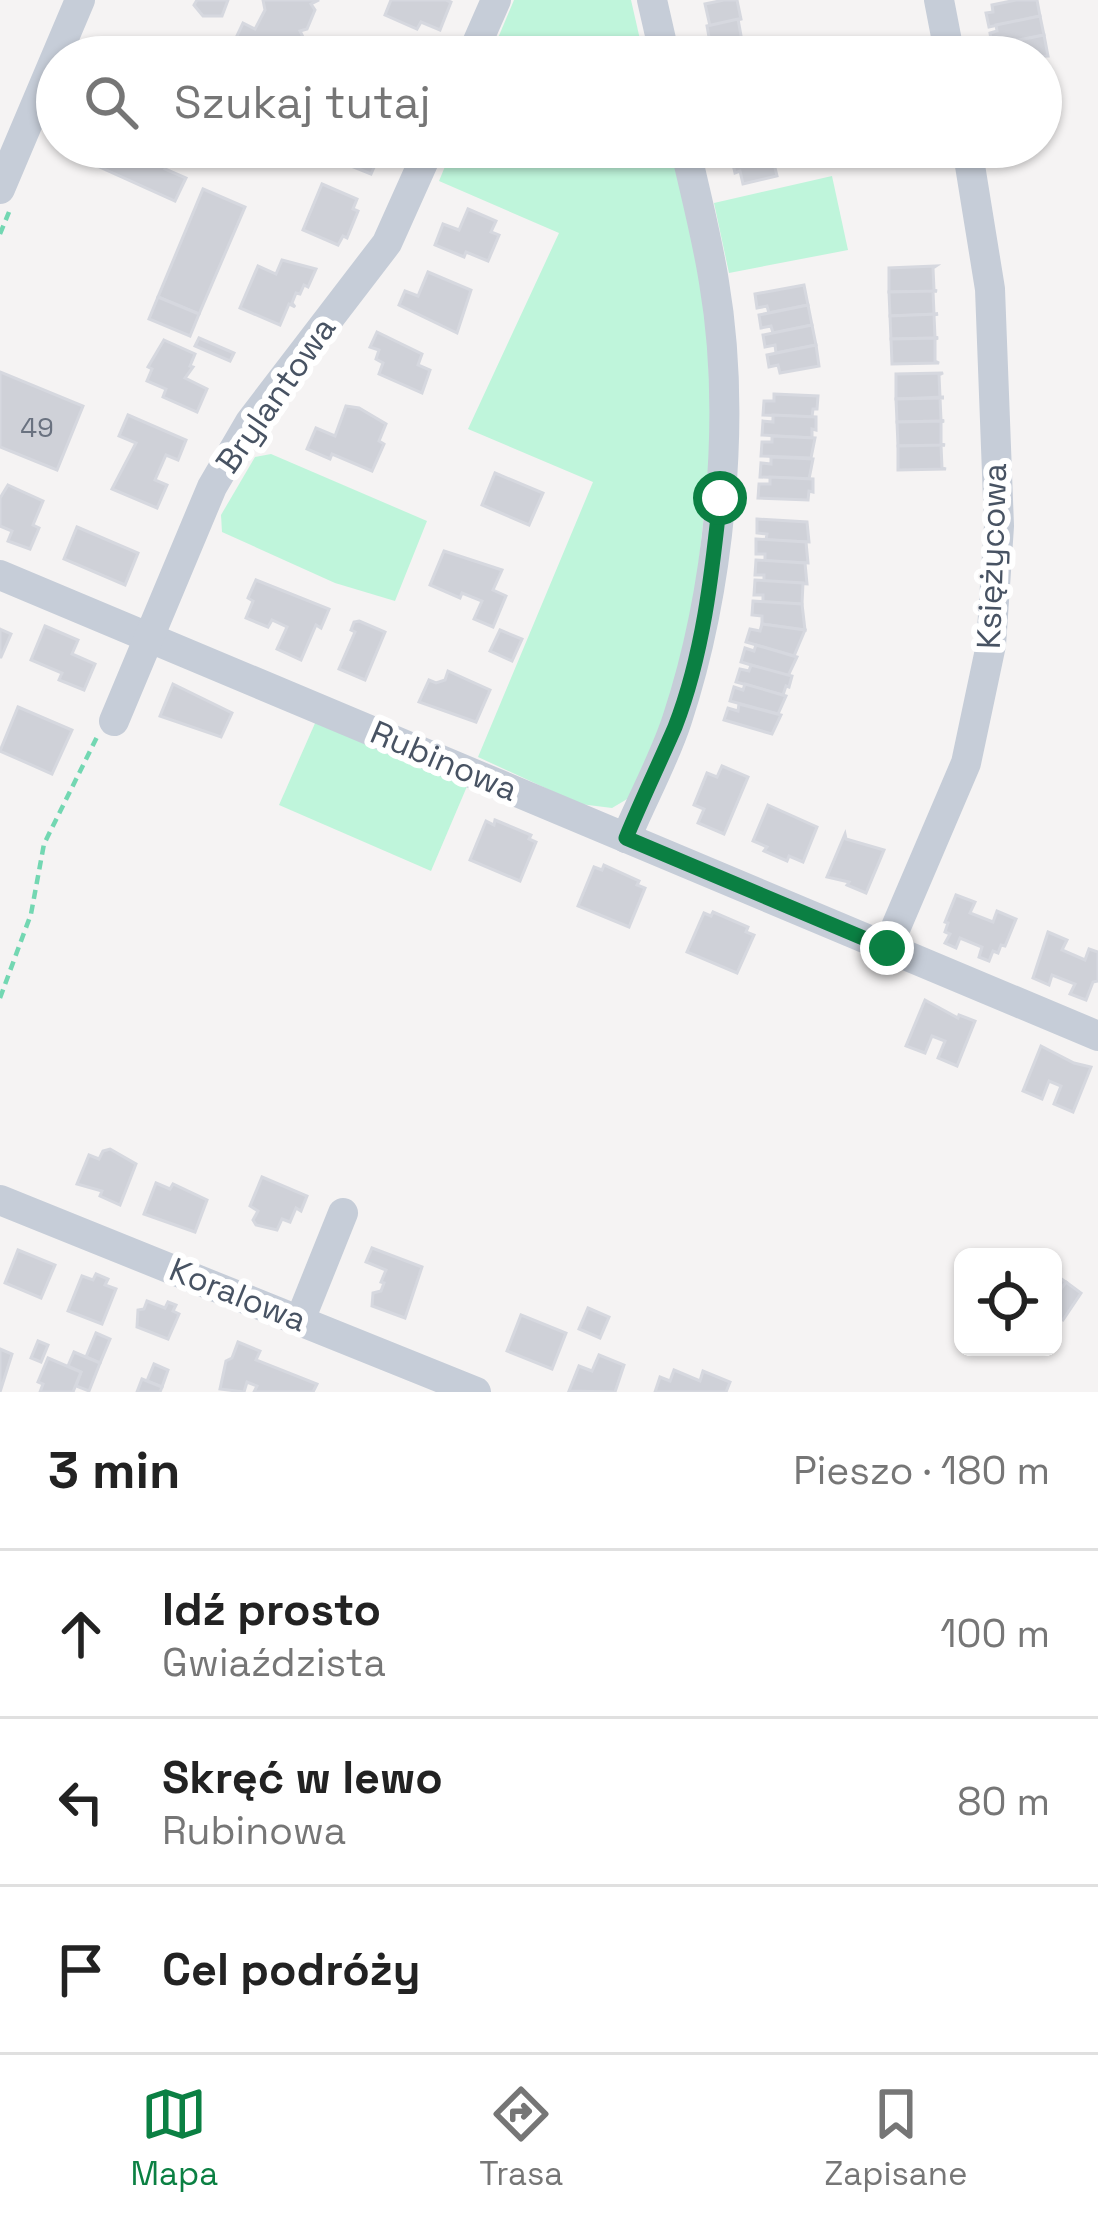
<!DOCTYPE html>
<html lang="pl">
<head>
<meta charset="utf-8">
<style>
  body { margin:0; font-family:"Space Grotesk",sans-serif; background:#f2f2f2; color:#222 }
  .controls { position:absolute; right:36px; bottom:36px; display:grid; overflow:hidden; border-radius:18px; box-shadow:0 3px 9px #0004 }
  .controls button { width:108px; height:108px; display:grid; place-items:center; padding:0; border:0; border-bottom:3px solid #e0e0e0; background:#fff; color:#222; font:60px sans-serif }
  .stop { position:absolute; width:36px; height:36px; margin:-27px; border:9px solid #0b8043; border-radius:50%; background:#fff }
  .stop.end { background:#0b8043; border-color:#fff; box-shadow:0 3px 12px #0008 }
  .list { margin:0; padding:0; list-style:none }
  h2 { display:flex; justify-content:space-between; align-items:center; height:156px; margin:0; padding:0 48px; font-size:51px }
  h2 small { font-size:39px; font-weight:400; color:#767676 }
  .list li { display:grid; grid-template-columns:78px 1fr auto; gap:36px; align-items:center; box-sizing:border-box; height:168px; padding:0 48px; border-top:3px solid #e0e0e0 }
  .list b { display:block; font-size:45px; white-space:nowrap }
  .list p { margin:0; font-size:39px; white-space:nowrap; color:#767676 }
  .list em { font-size:39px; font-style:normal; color:#767676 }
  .icon { flex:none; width:66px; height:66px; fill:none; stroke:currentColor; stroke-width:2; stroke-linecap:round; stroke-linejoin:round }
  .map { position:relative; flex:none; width:1098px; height:1392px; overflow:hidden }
  .search { position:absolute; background:#fff; box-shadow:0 3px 9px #0004; left:36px; right:36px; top:36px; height:132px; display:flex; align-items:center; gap:30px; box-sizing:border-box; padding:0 42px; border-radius:66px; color:#767676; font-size:45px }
  .sheet { height:660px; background:#fff }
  nav { display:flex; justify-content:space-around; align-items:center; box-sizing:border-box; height:168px; border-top:3px solid #e0e0e0; background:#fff; font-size:33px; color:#767676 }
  nav a { display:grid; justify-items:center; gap:6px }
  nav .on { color:#0b8043 }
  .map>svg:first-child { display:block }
</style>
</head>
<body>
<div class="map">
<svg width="1098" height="1392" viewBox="0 0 1098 1392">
  <rect width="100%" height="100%" fill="#f5f3f3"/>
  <g fill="#bff5db">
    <polygon points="514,0 631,0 644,57 490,57"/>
    <polygon points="453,147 673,147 706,308 712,443 689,650 634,795 612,808 580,804 478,757 593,482 468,429 559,233 439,181"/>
    <polygon points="832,176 848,250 729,273 714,203"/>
    <polygon points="271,454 427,521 395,601 335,583 222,532 221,515 255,457"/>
    <polygon points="316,721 468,784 431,871 279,805"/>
  </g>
  <g fill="#cfd1d8" stroke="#d6d8df" stroke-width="3">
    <polygon points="197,0 228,0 222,16 203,16 194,5"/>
    <polygon points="263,0 319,0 311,4 315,10 307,29 300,31 303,37 295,57 280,57 262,50 250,54 244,51 236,38 243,23 255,29 265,10"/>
    <polygon points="391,0 446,0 451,2 440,30 421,22 417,29 385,15"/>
    <polygon points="724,0 737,0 741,19 710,26 705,4"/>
    <polygon points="1016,0 1037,0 1040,16 989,27 986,13 993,12 992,5"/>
    <polygon points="1040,16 1044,35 992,46 990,33 997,31 996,25"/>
    <polygon points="738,19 742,41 711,48 707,26"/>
    <polygon points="1044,35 1048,56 995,57 994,53 1001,51 999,44"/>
    <polygon points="739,41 743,57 710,57 708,48"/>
    <polygon points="101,147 136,147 145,151 147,147 175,147 165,169 186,178 175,201 93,164"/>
    <polygon points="329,147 383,147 371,174 326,156"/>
    <polygon points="729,147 770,147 777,176 743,184 740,171 735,173"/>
    <polygon points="322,184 357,199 353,209 358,211 347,238 343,236 338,245 303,230"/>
    <polygon points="203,189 245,207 199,314 158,297"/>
    <polygon points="468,209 496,221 491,232 499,235 488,261 466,252 464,257 435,245 443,224 459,230"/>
    <polygon points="282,260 316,269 308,287 304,285 300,294 296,293 292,303 295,307 289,304 280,325 240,308 258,266 276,274"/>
    <polygon points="936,266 933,268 934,290 937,291 889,292 889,268"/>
    <polygon points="428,272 471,290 457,333 399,305 405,291 418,296"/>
    <polygon points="804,285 808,305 769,313 767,306 757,308 755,294"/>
    <polygon points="933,291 934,314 938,314 890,316 889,292 937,291"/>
    <polygon points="158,297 199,314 190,336 149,319"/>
    <polygon points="808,305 812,325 773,333 771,326 761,328 759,315"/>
    <polygon points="934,315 935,337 938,338 891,339 890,316 938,314"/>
    <polygon points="812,325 816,345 776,353 775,345 765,347 763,335"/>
    <polygon points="377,332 422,354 418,365 430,370 422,393 379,374 383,363 376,359 379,350 370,347"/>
    <polygon points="199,338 234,353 230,361 195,346"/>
    <polygon points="891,339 938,338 935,339 935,361 939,363 892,364"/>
    <polygon points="164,340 195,354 190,366 193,367 185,378 207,389 197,412 163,397 166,389 147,381 152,369 148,367"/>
    <polygon points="816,345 819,366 780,373 778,365 769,367 767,355"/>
    <polygon points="0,372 83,406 57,470 0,447"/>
    <polygon points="943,373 939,375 940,397 944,397 896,399 896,374"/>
    <polygon points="774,394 818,396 817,409 813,409 812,417 763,415 764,401 774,401"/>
    <polygon points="940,398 941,420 944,421 897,422 896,399 944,398"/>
    <polygon points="346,406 359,408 386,424 379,441 384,444 372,471 332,454 330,459 307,449 316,428 335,436"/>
    <polygon points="128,415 186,440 178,460 166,455 155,480 167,485 157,508 112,489 136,443 119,436"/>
    <polygon points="773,415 816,417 816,430 812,429 812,438 762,435 763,421 773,422"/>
    <polygon points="897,422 944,421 941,422 941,444 945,445 898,446"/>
    <polygon points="772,436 815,438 811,458 761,456 762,442 772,442"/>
    <polygon points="941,445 942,468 946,469 898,470 898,446 945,445"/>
    <polygon points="771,457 813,459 809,479 760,477 761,463 771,464"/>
    <polygon points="495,473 543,493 529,525 482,505"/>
    <polygon points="770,477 813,479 813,492 809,491 808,500 758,498 759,484 770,484"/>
    <polygon points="8,485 43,501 33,525 39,528 30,549 8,541 12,531 0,526 0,498"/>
    <polygon points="757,519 807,522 809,542 766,540 767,534 757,533"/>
    <polygon points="77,527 138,553 125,585 64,559"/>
    <polygon points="756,539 806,542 808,563 765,561 765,554 756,554"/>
    <polygon points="444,551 502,570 493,590 506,596 493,627 474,619 482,601 462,593 460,598 430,585"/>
    <polygon points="756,560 805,563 807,584 764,581 764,575 755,575"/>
    <polygon points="256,580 329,609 321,628 316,625 301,660 277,649 287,627 272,620 268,627 246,618 253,601 248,598"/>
    <polygon points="755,580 803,583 802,604 763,602 763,595 754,595"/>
    <polygon points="753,601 802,604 805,630 762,624 762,616 752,615"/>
    <polygon points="359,621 385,632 365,680 339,669 355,632 351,630 354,622"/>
    <polygon points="762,624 805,630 794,656 746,642 750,629 760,631"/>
    <polygon points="45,626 78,640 72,654 95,664 84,690 59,680 62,673 31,660"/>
    <polygon points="0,629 11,634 1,657 0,657"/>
    <polygon points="500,630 522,639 512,661 490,651"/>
    <polygon points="756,645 797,657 788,676 741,662 745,648 754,651"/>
    <polygon points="751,665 792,676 789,687 786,686 783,695 736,682 740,669 749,671"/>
    <polygon points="448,671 490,690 476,722 419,702 429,680 436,683 445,680"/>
    <polygon points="173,684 232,713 221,737 160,716"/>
    <polygon points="745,684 786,696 778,714 730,701 734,687 743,690"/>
    <polygon points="739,704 781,715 772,734 724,720 728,708 738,711"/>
    <polygon points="18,707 72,730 52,774 0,751"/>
    <polygon points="722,766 748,777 724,834 698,823 704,809 694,805 707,773 717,777"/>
    <polygon points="768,805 817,827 803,862 789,856 787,861 764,851 767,847 753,841"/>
    <polygon points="495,820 531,835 529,839 536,842 520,881 470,860 486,821 494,825"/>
    <polygon points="845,834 846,839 884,850 866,893 847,885 849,882 827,877"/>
    <polygon points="604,865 639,881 637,885 645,888 629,927 578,906 594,867 602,870"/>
    <polygon points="956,895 975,902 970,913 993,922 997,911 1016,919 1005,946 1001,945 998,953 993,951 989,961 979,957 982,947 960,938 956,948 945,943 950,934 945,932 948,923 945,922"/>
    <polygon points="713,912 748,927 746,932 754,935 737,973 687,952 704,913 711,916"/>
    <polygon points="1048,932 1067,940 1062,950 1085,960 1089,949 1098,952 1098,981 1093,982 1086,1000 1070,994 1075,984 1052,975 1049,985 1033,978"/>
    <polygon points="925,1000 958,1018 959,1015 975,1021 957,1066 938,1058 945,1041 932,1036 925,1053 906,1046"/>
    <polygon points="1041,1046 1074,1063 1091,1067 1073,1112 1054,1104 1061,1086 1049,1081 1042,1099 1023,1091"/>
    <polygon points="110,1149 136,1164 120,1205 100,1196 102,1191 77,1184 89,1155 99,1159 103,1151"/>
    <polygon points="262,1177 307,1196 301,1211 296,1208 290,1222 282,1219 277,1230 256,1225 253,1220 258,1211 250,1206"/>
    <polygon points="156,1183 170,1189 173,1184 207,1200 195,1232 144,1214"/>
    <polygon points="372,1248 422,1267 405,1318 372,1306 373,1293 381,1291 384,1283 381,1282 386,1270 366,1262"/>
    <polygon points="18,1250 55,1265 41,1298 5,1283"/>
    <polygon points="1053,1273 1066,1282 1053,1300"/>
    <polygon points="96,1274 108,1279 105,1285 116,1289 102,1324 68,1311 82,1276 93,1280"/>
    <polygon points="1066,1282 1081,1293 1063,1320 1053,1313 1053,1300"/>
    <polygon points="147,1301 165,1308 168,1302 176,1305 173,1311 179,1314 168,1339 137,1327 138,1310 144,1309"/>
    <polygon points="588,1308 609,1317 600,1338 579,1329"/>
    <polygon points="521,1315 566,1333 552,1369 507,1351"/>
    <polygon points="96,1333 110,1339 100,1363 86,1357"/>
    <polygon points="38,1341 48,1345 41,1362 31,1358"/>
    <polygon points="238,1342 260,1351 256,1360 317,1384 313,1392 254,1392 257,1386 247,1382 244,1392 220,1389 226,1361 232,1358"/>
    <polygon points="0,1349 12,1354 0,1392"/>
    <polygon points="74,1352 100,1363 89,1391 76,1386 81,1372 68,1366"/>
    <polygon points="599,1355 624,1365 615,1392 569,1391 579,1366 592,1371"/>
    <polygon points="48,1358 81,1372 73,1392 40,1392 43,1384 38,1382"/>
    <polygon points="154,1364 168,1370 162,1387 147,1381"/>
    <polygon points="674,1370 700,1381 703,1371 730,1382 726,1392 655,1392 660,1377 670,1381"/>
    <polygon points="142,1379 162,1387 160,1392 137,1392"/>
  </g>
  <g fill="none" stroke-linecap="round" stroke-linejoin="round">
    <g stroke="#73d7b2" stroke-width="4.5" stroke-dasharray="9 6" stroke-linecap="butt">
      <polyline points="0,234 9,212"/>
      <polyline points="0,998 31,914 44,844 97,737"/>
    </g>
    <g stroke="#c6cdd8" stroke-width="30">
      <polyline points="652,0 665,57"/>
      <polyline points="939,0 950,57"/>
      <polyline points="471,57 496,0"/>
      <polyline points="0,189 80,0"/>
      <polyline points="0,575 1098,1036"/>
      <polyline points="114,721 212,487 250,422 387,243 430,147"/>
      <path d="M 626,838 C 642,799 664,760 677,720 C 720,590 737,417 714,282 C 707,237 695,192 685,147"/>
      <polyline points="887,948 966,763 991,645 999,526 990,289 967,147"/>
      <polyline points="0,1200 476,1392"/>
      <polyline points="300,1320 343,1213"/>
    </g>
  </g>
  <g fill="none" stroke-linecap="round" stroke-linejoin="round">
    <path stroke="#0b8043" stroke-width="15" d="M 720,498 C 712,574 703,655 675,727 C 659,764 641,801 626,838 L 887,948"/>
  </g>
  <g text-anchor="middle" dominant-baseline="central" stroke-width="12" stroke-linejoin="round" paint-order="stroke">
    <g font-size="27" fill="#6a7280">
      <text x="37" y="427">49</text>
    </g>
    <g font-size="33" fill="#485363" stroke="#fff">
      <text transform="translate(276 395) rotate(-55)">Brylantowa</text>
      <text transform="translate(992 556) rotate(-88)">Księżycowa</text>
      <text transform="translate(444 761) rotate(23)">Rubinowa</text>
      <text transform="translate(238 1295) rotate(22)">Koralowa</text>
    </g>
  </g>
</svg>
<div class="controls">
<button><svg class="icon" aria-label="locate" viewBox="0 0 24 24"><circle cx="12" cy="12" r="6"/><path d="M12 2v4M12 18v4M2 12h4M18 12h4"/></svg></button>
</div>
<div class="stop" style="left:720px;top:498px"></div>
<div class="stop end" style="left:887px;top:948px"></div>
<div class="search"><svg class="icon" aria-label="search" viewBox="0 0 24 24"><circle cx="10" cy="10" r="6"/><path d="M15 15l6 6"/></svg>Szukaj tutaj</div>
</div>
<section class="sheet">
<h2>3 min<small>Pieszo · 180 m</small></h2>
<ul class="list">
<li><svg class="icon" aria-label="ahead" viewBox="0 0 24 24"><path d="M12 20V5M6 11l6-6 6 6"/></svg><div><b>Idź prosto</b><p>Gwiaździsta</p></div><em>100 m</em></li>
<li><svg class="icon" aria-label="left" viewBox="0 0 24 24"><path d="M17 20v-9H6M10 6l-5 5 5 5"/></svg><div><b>Skręć w lewo</b><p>Rubinowa</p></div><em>80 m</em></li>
<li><svg class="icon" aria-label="arrive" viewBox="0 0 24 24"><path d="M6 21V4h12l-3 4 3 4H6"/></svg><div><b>Cel podróży</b></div></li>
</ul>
</section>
<nav>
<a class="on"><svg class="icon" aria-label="map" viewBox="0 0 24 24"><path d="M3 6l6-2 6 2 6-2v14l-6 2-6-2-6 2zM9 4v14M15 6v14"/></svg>Mapa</a>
<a><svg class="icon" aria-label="directions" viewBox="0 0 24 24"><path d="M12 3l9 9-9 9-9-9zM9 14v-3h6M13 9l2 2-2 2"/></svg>Trasa</a>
<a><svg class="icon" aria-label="saved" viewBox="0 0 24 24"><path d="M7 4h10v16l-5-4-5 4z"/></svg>Zapisane</a>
</nav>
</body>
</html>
